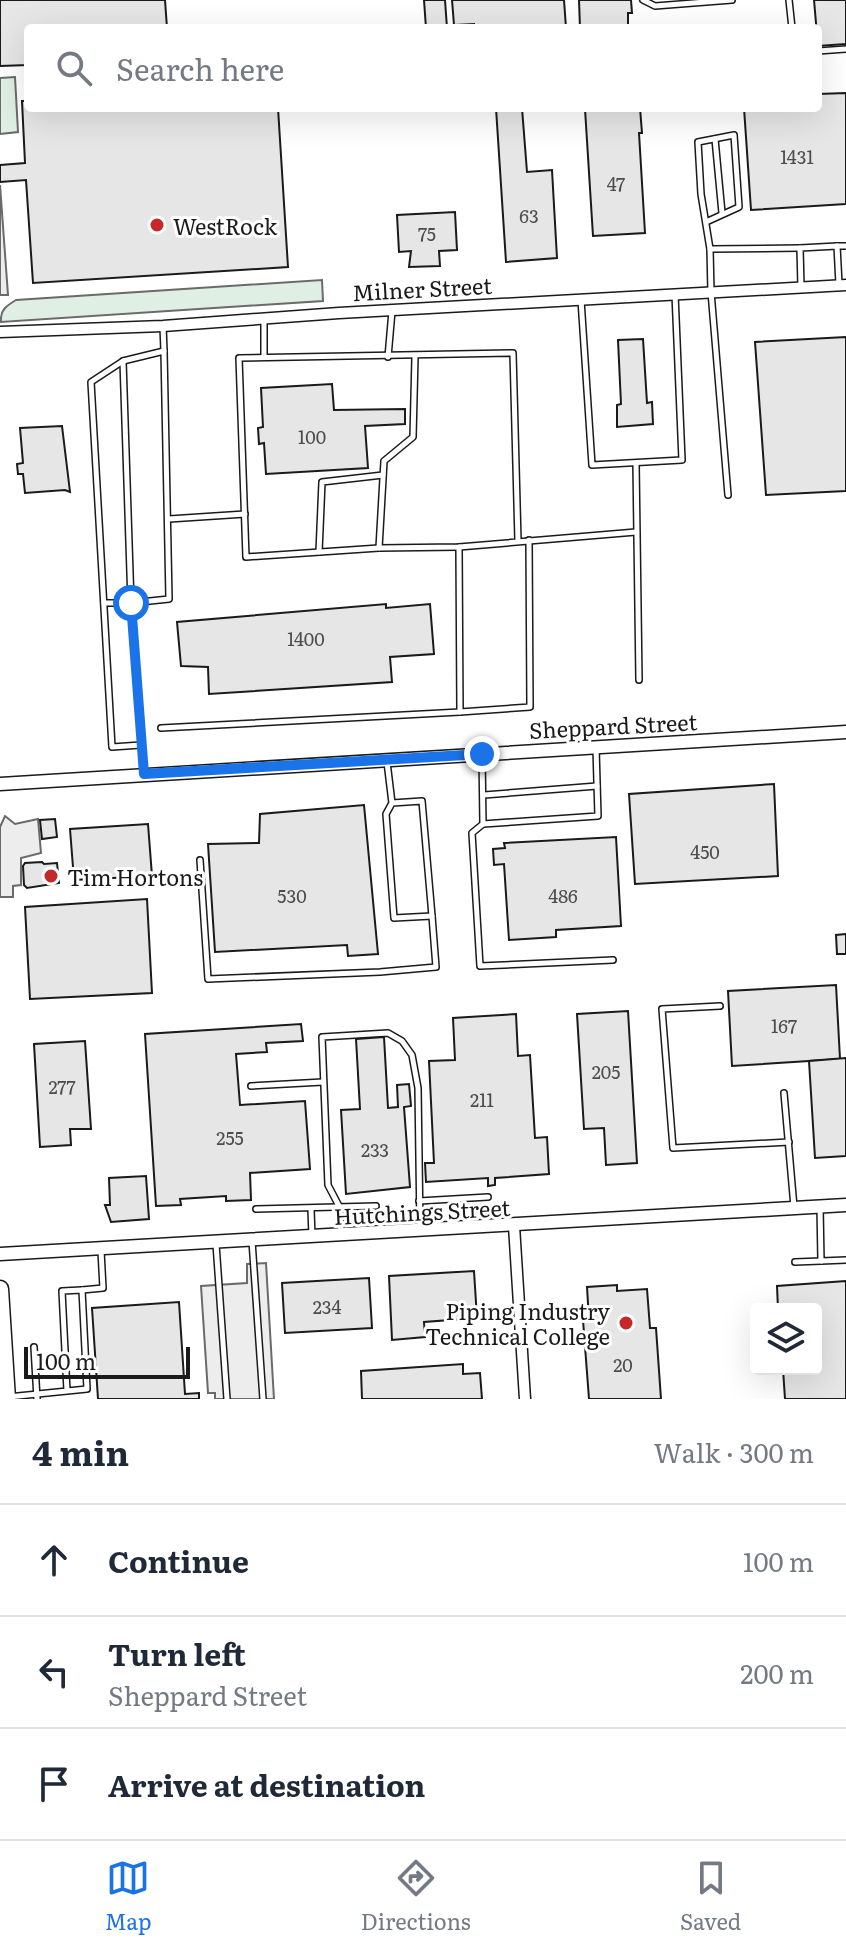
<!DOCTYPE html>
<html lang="en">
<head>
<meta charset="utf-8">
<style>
  body { margin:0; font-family:Literata,serif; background:#f2f2f3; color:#1f2937 }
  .controls { position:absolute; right:24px; bottom:24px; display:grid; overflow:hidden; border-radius:8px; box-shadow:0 8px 32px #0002 }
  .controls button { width:72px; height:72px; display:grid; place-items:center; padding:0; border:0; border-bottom:2px solid #e0e1e3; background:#fff; color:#1f2937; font:40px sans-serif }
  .scale { position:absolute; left:24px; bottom:20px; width:166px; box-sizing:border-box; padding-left:8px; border:4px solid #1a1a1a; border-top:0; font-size:22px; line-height:28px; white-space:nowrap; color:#1a1a1a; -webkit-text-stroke:6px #fff; paint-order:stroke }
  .stop { position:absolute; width:24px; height:24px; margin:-18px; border:6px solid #1a73e8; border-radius:50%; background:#fff }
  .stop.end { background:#1a73e8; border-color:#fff; box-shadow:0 2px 8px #0008 }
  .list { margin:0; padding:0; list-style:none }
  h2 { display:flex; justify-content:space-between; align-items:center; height:104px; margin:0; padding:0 32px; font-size:34px }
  h2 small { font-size:26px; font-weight:400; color:#747a83 }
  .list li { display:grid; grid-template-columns:52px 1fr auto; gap:24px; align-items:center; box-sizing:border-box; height:112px; padding:0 32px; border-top:2px solid #e0e1e3 }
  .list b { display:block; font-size:30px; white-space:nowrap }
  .list p { margin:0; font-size:26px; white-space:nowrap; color:#747a83 }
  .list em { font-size:26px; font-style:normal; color:#747a83 }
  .icon { flex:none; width:44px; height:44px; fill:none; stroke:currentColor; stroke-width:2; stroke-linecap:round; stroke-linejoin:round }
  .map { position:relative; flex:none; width:846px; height:1399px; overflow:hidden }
  .search { position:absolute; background:#fff; box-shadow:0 8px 32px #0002; left:24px; right:24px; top:24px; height:88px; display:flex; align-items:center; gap:20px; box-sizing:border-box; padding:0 28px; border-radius:8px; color:#747a83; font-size:30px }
  .sheet { height:440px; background:#fff }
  nav { display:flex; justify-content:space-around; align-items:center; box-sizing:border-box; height:112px; border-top:2px solid #e0e1e3; background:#fff; font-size:22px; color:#747a83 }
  nav a { display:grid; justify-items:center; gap:4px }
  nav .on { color:#1a73e8 }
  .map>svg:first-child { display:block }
</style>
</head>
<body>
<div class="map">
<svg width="846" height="1399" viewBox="0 0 846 1399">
  <rect width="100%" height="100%" fill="#fff"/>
  <g fill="#e0efe3" stroke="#6a6a6a" stroke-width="2">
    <polygon points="15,77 18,132 0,134 0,78"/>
    <path d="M 322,280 L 323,301 L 1,322 C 0,310 6,306 16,300 Z"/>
  </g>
  <g fill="#ededed" stroke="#6a6a6a" stroke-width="2">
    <polygon points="0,185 8,295 0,295"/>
    <polygon points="5,816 15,824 38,819 41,853 21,858 21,885 13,886 13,897 0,897 0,827"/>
    <polygon points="266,1263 274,1399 215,1399 215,1393 208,1393 201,1286 247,1283 247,1264"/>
  </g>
  <g fill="#e6e6e6" stroke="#1a1a1a" stroke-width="2">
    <polygon points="0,0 165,0 167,28 28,28 28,65 0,66"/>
    <polygon points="424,0 445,0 447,28 426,28"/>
    <polygon points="452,0 564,0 566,28 474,28 474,24 454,25"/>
    <polygon points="579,0 631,0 632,13 628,13 628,28 580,28"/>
    <polygon points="814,0 846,0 846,44 818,46"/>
    <polygon points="846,93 846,204 751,210 744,108 818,108 818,94"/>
    <polygon points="22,101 28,101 28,108 278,108 288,267 33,283 26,180 0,182 0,165 25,163"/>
    <polygon points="496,108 522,108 527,172 552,170 557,258 506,262"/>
    <polygon points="640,108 642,133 639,133 645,233 593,236 585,109"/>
    <polygon points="455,212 457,250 439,251 440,266 409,267 411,251 399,252 397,215"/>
    <polygon points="846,337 846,491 766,495 755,342"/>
    <polygon points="643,339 647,403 652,402 653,424 617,427 617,405 621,404 618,340"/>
    <polygon points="332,384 334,410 405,409 405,424 365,426 368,468 266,474 264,443 259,444 258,428 263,427 261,388"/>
    <polygon points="62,426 70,492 65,490 25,493 23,474 18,474 17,464 23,463 20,428"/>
    <polygon points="386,604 386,608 430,604 434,654 390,657 392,682 209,694 208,667 181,666 177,622"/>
    <polygon points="774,784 778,876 635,884 629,794"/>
    <polygon points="364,805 378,954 348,956 347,945 215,952 208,844 259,843 260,814"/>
    <polygon points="55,819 57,837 42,839 40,820"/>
    <polygon points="148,824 152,876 74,880 70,829"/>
    <polygon points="616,837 621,926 556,930 556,937 509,940 504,864 494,865 493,849 505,848 504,843"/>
    <polygon points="42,862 44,864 57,863 59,883 27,888 24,885 23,866 25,863"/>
    <polygon points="147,899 152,993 30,999 25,907"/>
    <polygon points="846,934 846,954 837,954 836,935"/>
    <polygon points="836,985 840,1059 732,1066 728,991"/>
    <polygon points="628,1011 637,1163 606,1165 604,1128 584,1129 577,1014"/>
    <polygon points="516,1014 518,1056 530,1055 535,1138 547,1137 549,1174 495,1178 495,1185 488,1186 488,1178 426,1182 425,1163 434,1163 429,1061 455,1060 453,1018"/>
    <polygon points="301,1024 303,1041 266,1043 267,1052 236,1054 240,1105 305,1101 310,1169 250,1173 251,1200 226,1201 226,1196 180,1199 181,1205 156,1206 145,1034"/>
    <polygon points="384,1037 388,1108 398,1107 397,1085 409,1084 411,1106 404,1107 410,1187 346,1194 341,1110 360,1109 356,1039"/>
    <polygon points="85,1041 91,1129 70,1129 71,1145 40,1147 34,1044"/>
    <polygon points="846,1058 846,1156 815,1158 809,1061"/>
    <polygon points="146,1176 149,1219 111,1222 105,1205 110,1205 109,1178"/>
    <polygon points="474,1271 477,1318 424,1322 425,1337 392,1340 389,1276"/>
    <polygon points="369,1278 372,1328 285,1333 282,1283"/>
    <polygon points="846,1281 846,1399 785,1399 783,1369 816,1369 816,1309 778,1309 777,1286"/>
    <polygon points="617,1285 617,1291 647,1289 650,1328 656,1328 661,1399 589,1399 583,1320 589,1320 587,1287"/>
    <polygon points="179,1302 185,1394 199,1393 199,1399 98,1399 92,1308"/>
    <polygon points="463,1364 463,1374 480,1373 482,1399 362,1399 361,1371"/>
  </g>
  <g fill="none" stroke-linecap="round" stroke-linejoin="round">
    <defs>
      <g id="service">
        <polyline points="643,0 655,6 732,0"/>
        <polyline points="789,0 792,28"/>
        <polyline points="818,51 846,49"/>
        <polyline points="715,139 722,213"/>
        <polyline points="706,222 739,207 734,135 698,142 701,194 710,249"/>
        <polyline points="837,246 846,246"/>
        <polyline points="801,287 800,248 837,246 839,284"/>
        <polyline points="581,300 592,465 682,460 675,294"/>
        <polyline points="264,320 264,356"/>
        <polyline points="163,326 164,351"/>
        <polyline points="388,357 392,311"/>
        <polyline points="636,463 639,680"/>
        <polyline points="728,495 711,292 710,249 800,248"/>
        <polyline points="169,519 245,514"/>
        <polyline points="518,541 513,353 239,358 246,557 379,548 459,547 636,532"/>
        <polyline points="379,548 384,461 413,437 415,357"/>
        <polyline points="319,552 322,482 383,475"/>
        <polyline points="104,603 131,603 123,361"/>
        <polyline points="460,712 530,707 529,540"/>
        <polyline points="161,728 460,712 459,547"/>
        <polyline points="141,745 112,747 91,382 123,361 164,351 169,599 131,603 144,773"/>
        <polyline points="482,755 483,824 472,833 480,966 613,960"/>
        <polyline points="387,762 392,803 386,814 394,918 432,916 422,801 392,803"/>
        <polyline points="484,795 597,786"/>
        <polyline points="483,824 598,816 596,748"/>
        <polyline points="200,860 208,979 380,972 436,967 432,916"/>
        <polyline points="720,1006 662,1009 673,1148 789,1142"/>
        <polyline points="251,1086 323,1082"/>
        <polyline points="784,1093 794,1207"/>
        <polyline points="419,1201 488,1197"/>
        <polyline points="820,1207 821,1261 846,1260"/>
        <polyline points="256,1209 376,1206"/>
        <polyline points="311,1209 312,1237"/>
        <polyline points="341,1235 340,1208 328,1185 322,1037 388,1033 402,1041 412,1055 418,1088 420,1228"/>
        <polyline points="252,1241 263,1399"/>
        <polyline points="216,1244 227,1399"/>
        <polyline points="795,1262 821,1261"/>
        <polyline points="82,1290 103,1288 101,1251"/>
        <polyline points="34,1347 37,1399"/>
        <polyline points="8,1397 87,1389 82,1290 62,1291 67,1391"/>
      </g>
      <g id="minor">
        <polyline points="0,332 163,326 339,313 846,285"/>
        <polyline points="514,1226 525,1399"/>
      </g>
      <g id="tertiary">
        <polyline points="0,784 846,732"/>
        <polyline points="0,1254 846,1205"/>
      </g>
      <polyline id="primary" points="0,1289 7,1399"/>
    </defs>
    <use href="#service" stroke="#1a1a1a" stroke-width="8"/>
    <use href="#minor" stroke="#1a1a1a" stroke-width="13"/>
    <use href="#tertiary" stroke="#1a1a1a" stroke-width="15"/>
    <use href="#primary" stroke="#1a1a1a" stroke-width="19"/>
    <use href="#service" stroke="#fff" stroke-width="5"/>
    <use href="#minor" stroke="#fff" stroke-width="10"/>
    <use href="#tertiary" stroke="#fff" stroke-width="12"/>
    <use href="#primary" stroke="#fff" stroke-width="16"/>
  </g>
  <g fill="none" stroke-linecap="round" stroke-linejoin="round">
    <polyline stroke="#1a73e8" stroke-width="10" points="131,603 144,774 482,754"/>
  </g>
  <g fill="#c62828" stroke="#fff" stroke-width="3">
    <circle cx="157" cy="225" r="8"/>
    <circle cx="51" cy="876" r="8"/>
    <circle cx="626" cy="1323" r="8"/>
  </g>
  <g text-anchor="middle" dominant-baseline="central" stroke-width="6" stroke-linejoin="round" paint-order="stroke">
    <g font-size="18" fill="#4d4d4d">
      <text x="797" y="156">1431</text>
      <text x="616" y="183">47</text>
      <text x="529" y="215">63</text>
      <text x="427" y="233">75</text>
      <text x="312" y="436">100</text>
      <text x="306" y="638">1400</text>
      <text x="705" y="851">450</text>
      <text x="292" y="895">530</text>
      <text x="563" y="895">486</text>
      <text x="784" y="1025">167</text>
      <text x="606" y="1071">205</text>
      <text x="62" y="1086">277</text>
      <text x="482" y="1099">211</text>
      <text x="230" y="1137">255</text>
      <text x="375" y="1149">233</text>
      <text x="327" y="1306">234</text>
      <text x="623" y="1364">20</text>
    </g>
    <g font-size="22" fill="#1a1a1a" stroke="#fff" text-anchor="start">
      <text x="173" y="225">WestRock</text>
      <text x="67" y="876">Tim Hortons</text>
      <text x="610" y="1310" text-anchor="end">Piping Industry<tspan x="610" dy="25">Technical College</tspan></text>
    </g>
    <g font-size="22" fill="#1a1a1a" stroke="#fff">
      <text transform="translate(422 288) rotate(-3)">Milner Street</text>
      <text transform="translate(613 725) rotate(-3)">Sheppard Street</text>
      <text transform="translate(422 1211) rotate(-3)">Hutchings Street</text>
    </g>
  </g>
</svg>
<div class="controls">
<button><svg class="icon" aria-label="layers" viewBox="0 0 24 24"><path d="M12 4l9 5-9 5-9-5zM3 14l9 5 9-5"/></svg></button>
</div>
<div class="scale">100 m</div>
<div class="stop" style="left:131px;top:603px"></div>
<div class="stop end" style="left:482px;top:754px"></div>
<div class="search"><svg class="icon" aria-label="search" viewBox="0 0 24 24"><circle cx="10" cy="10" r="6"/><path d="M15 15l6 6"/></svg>Search here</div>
</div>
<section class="sheet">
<h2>4 min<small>Walk · 300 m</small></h2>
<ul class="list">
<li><svg class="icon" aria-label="ahead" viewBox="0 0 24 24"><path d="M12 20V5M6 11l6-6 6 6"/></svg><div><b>Continue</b></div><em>100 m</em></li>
<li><svg class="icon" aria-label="left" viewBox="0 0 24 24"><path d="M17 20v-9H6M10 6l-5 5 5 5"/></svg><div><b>Turn left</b><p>Sheppard Street</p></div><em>200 m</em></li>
<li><svg class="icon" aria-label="arrive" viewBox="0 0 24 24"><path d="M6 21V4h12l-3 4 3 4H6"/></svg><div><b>Arrive at destination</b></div></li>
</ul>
</section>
<nav>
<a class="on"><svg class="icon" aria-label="map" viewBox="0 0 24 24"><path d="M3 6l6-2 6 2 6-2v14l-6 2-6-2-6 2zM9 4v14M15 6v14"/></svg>Map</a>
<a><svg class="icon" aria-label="directions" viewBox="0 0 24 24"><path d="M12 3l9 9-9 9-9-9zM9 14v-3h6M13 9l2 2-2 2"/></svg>Directions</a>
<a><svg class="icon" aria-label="saved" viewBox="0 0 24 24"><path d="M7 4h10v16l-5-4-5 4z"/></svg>Saved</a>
</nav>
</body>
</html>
